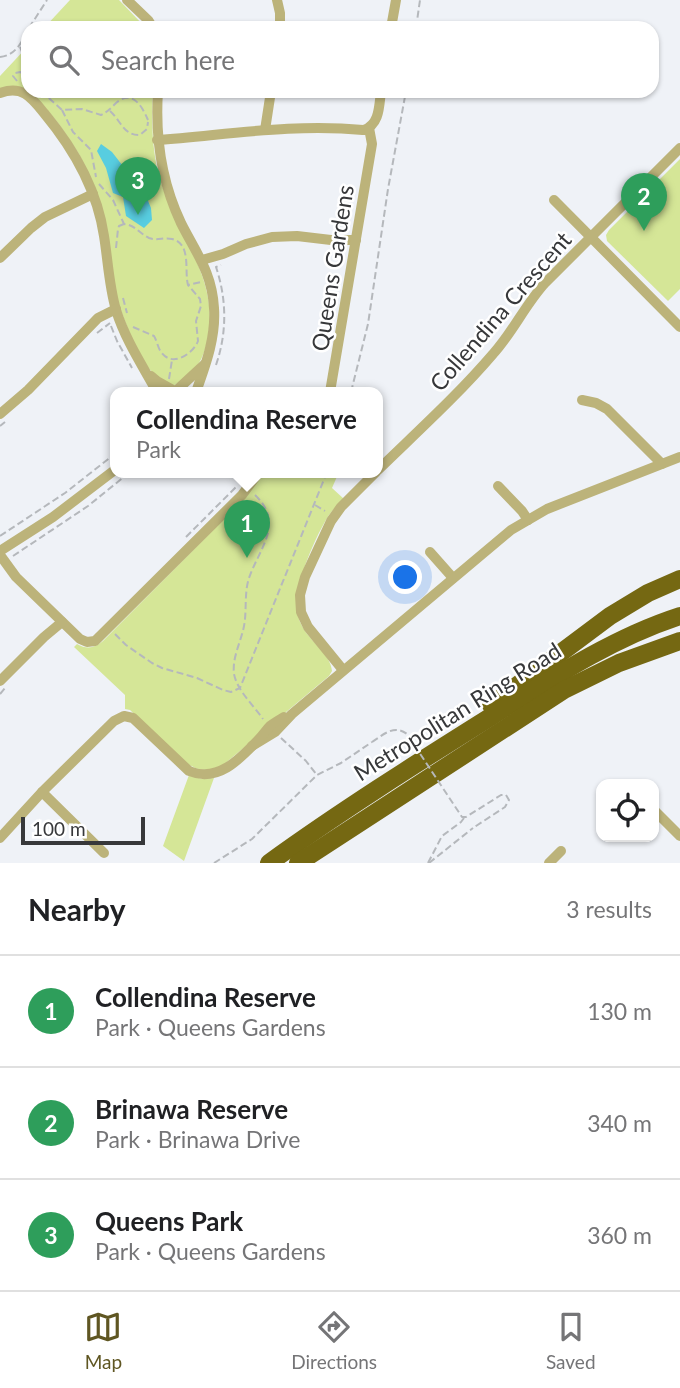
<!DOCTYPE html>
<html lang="en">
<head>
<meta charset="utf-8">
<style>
  body { margin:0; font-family:Lato,sans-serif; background:#f6f6f6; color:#202124 }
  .controls { position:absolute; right:21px; bottom:21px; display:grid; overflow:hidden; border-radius:14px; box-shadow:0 2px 5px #0004 }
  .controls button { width:63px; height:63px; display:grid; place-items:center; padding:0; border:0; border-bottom:2px solid #e0e0e0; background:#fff; color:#202124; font:35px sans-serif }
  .scale { position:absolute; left:21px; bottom:18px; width:124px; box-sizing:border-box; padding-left:7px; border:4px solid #37383a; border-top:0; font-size:19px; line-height:24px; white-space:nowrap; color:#37383a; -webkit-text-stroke:5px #fff; paint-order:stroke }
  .you { position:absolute; left:406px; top:578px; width:24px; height:24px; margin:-18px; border:5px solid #fff; border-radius:50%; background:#1a73e8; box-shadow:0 0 0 10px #1a73e833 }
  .badge { display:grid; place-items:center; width:46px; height:46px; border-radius:50%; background:#5f5622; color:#fff; font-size:23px; font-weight:700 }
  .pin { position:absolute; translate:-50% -58px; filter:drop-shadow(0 2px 4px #0008) }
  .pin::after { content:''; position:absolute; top:37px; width:24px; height:21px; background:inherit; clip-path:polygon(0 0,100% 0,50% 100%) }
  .popup { position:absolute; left:110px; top:387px; width:273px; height:91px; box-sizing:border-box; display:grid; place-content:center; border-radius:14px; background:#fff; filter:drop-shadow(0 2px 5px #0005); font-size:23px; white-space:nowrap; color:#757577 }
  .popup b { font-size:26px; color:#202124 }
  .popup::after { content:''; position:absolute; left:50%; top:100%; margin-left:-14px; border:14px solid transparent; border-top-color:#fff }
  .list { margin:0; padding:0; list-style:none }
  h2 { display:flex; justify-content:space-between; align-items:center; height:91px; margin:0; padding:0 28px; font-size:30px }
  h2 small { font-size:23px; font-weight:400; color:#757577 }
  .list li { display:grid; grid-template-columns:46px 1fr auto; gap:21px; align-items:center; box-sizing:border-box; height:112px; padding:0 28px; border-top:2px solid #e0e0e0 }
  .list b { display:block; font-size:26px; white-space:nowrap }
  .list p { margin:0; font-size:23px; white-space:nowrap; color:#757577 }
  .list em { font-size:23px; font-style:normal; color:#757577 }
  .icon { flex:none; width:38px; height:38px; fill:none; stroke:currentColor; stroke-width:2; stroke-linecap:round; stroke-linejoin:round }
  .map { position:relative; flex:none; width:680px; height:863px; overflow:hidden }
  .search { position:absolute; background:#fff; box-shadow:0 2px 5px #0004; left:21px; right:21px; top:21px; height:77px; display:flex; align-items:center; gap:18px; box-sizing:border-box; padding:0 24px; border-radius:21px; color:#757577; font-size:26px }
  .sheet { height:427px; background:#fff }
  nav { display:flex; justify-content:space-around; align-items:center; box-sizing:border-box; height:98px; border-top:2px solid #e0e0e0; background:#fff; font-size:19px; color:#757577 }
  nav a { display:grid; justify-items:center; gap:4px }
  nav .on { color:#5f5622 }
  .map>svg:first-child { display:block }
</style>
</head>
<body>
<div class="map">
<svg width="680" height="863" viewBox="0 0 680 863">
  <rect width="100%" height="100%" fill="#eff2f7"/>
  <g fill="#d5e697">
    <polygon points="70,0 119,0 146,28 44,28"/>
    <path d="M 28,46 L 28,91 L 153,91 C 151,124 152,160 164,191 C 182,240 218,281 208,336 C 204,361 195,373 173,386 C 167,382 159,379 154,374 C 139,360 125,322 118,302 L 95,187 L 79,154 L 59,124 L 38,99 L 0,89 L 0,76 Z"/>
    <polygon points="680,159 680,289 668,301 607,241 606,235 609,230"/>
    <path d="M 262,472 L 339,472 L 332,488 L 344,499 C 339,504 333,509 329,515 C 315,537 294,585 297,611 C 298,618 301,625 305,631 C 313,643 331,656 332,671 L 329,676 L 222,766 C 206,771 199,772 185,762 L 130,710 L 125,709 L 125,695 L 74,647 L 77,644 C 87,650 95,648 103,641 L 247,496 Z"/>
    <polygon points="189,775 202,779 214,778 184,861 163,846"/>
  </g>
  <polygon fill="#58cde0" points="101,144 112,152 126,170 123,187 131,197 146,196 151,208 152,220 144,228 126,216 123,197 113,193 106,168 97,151"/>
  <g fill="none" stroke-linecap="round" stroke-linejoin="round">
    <g stroke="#b5b8bc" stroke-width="2" stroke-dasharray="7 3.5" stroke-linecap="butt">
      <polyline points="29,28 47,0"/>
      <polyline points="416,28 420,0"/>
      <polyline points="20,47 28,66"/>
      <path d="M 0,57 C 16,55 21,43 28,30"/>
      <polyline points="17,81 13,76 15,73 20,72 28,76"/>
      <path d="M 41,91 L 62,110 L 82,109 L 101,115 C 107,112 110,109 115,104 C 132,88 142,106 148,120"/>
      <polyline points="62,110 73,132 91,150 96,177"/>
      <path d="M 110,111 C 121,121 124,136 140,135 L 147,129 L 148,122"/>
      <path d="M 99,184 L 113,200 L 124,224 C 135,225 139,233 149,238 C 157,241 164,237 172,239 C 192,244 184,271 188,285 L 201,282"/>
      <polyline points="116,248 118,229 119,226 124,224"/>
      <polyline points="123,298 127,313"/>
      <polyline points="111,326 117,341 132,368"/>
      <path d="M 133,327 L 154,336 C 157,341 158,348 161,352 C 172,368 193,354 198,341 L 196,321 L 201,306 L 200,299 L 188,285"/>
      <polyline points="97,333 110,323"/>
      <path d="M 216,365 C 227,333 227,300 216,267 L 221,265"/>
      <polyline points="169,379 172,360"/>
      <polyline points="351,392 368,324 388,189 406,91"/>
      <polyline points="0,426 5,422"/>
      <polyline points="237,472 241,476 241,481"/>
      <path d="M 255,495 C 285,523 259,549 249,578 C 244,593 247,611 244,626 C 241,642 232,657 234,674 C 237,690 253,705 263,719"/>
      <polyline points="315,505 325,511"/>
      <polyline points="0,536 65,493 116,453"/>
      <polyline points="186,537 237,486"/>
      <polyline points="13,556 88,506 130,472"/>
      <polyline points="115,634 126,645 152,663 162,668 197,678 223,690 231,692 240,688 327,472"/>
      <polyline points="0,694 5,688"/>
      <polyline points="281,738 306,761 317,775"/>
      <polyline points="214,863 252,839 317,775 341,763 372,742"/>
      <polyline points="428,863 442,836 461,822 464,818"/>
      <polyline points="429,863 473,828"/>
    </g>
    <g stroke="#bcb37a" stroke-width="10">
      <polyline points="127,0 148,20 153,28"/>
      <polyline points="277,0 280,13 280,28"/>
      <polyline points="391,28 396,0"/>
      <path d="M 158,91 C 155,137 161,181 181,223 C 196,253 212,272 214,308 C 216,337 206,364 196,392"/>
      <path d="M 0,93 C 22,85 31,97 44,113 C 74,149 97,189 104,236 C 108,261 109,286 116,310 C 125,339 142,365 157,392"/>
      <polyline points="265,130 271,91"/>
      <path d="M 364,130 C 380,124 379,106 381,91"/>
      <path d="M 157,140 C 226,135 294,123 363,130"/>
      <polyline points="554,200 680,327"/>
      <polyline points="0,258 31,228 45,217 93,194"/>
      <polyline points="202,260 223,254 246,244 272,237 297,236 331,240 356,240"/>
      <polyline points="151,376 157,381 173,390"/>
      <polyline points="178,389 205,364"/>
      <polyline points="330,392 372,144 369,128"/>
      <polyline points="582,400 596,403 607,409 662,464"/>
      <polyline points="0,414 28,390 98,318 116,309"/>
      <path d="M 378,470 C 417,432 458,395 493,354 C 513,332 525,305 545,283 L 680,148"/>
      <polyline points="498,486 522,511 528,520"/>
      <polyline points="0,551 53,517 116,469"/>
      <polyline points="430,552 453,578"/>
      <polyline points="0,555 16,577 80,639 87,642 95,641 242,495 259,472"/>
      <polyline points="343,670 308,627 301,612 300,595 305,577 331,521 341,507 376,472"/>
      <polyline points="0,681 44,637 62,622"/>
      <polyline points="252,746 275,732 292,714 511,530 547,509 680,457"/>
      <polyline points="42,792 104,853"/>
      <polyline points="654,810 680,836"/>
      <path d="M 0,838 L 42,792 L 114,721 L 124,716 L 133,718 L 189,771 C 218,783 240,759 259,739 C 263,735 266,730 270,726 C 274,723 279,720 284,717"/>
      <polyline points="549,863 561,851"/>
    </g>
    <g stroke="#756812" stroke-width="18">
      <polyline points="491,705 610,616 648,593 680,579"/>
      <path d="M 269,863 C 341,811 417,763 492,716 C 552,678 612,638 680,616"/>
      <polyline points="298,863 564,690 619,663 680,641"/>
    </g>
    <path stroke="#b5b8bc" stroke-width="2" stroke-dasharray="7 3.5" stroke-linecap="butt" d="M 372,742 C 383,735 394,724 407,734 L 462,817 L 466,817 L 501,795 L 506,795 L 509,800 L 505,807 L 473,828"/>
  </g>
  <g text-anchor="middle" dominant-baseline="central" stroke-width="5" stroke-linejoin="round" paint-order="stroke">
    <g font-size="23" fill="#37383a" stroke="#fff">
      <text transform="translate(332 268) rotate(-81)">Queens Gardens</text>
      <text transform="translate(500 311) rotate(-49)">Collendina Crescent</text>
      <text transform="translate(457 711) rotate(-32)">Metropolitan Ring Road</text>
    </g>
  </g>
</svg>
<div class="controls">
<button><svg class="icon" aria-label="locate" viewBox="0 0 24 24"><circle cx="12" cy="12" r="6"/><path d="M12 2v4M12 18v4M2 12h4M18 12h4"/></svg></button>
</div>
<div class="scale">100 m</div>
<div class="you"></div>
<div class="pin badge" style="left:247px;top:558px;background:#2e9e5b">1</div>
<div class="popup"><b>Collendina Reserve</b>Park</div>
<div class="pin badge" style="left:644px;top:231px;background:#2e9e5b">2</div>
<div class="pin badge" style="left:138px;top:215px;background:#2e9e5b">3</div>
<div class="search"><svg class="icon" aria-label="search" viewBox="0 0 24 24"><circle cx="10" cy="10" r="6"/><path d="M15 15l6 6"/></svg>Search here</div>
</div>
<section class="sheet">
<h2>Nearby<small>3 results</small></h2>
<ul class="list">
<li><span class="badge" style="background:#2e9e5b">1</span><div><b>Collendina Reserve</b><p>Park · Queens Gardens</p></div><em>130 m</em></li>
<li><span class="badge" style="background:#2e9e5b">2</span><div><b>Brinawa Reserve</b><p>Park · Brinawa Drive</p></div><em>340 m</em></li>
<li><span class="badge" style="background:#2e9e5b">3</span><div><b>Queens Park</b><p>Park · Queens Gardens</p></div><em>360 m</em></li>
</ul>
</section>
<nav>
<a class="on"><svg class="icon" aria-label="map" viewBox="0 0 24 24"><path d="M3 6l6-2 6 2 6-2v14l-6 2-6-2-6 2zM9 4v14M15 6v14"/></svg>Map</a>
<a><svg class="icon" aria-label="directions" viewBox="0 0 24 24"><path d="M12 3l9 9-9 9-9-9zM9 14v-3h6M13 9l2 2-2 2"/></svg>Directions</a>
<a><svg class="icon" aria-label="saved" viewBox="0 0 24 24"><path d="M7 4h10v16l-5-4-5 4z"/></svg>Saved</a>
</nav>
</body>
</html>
